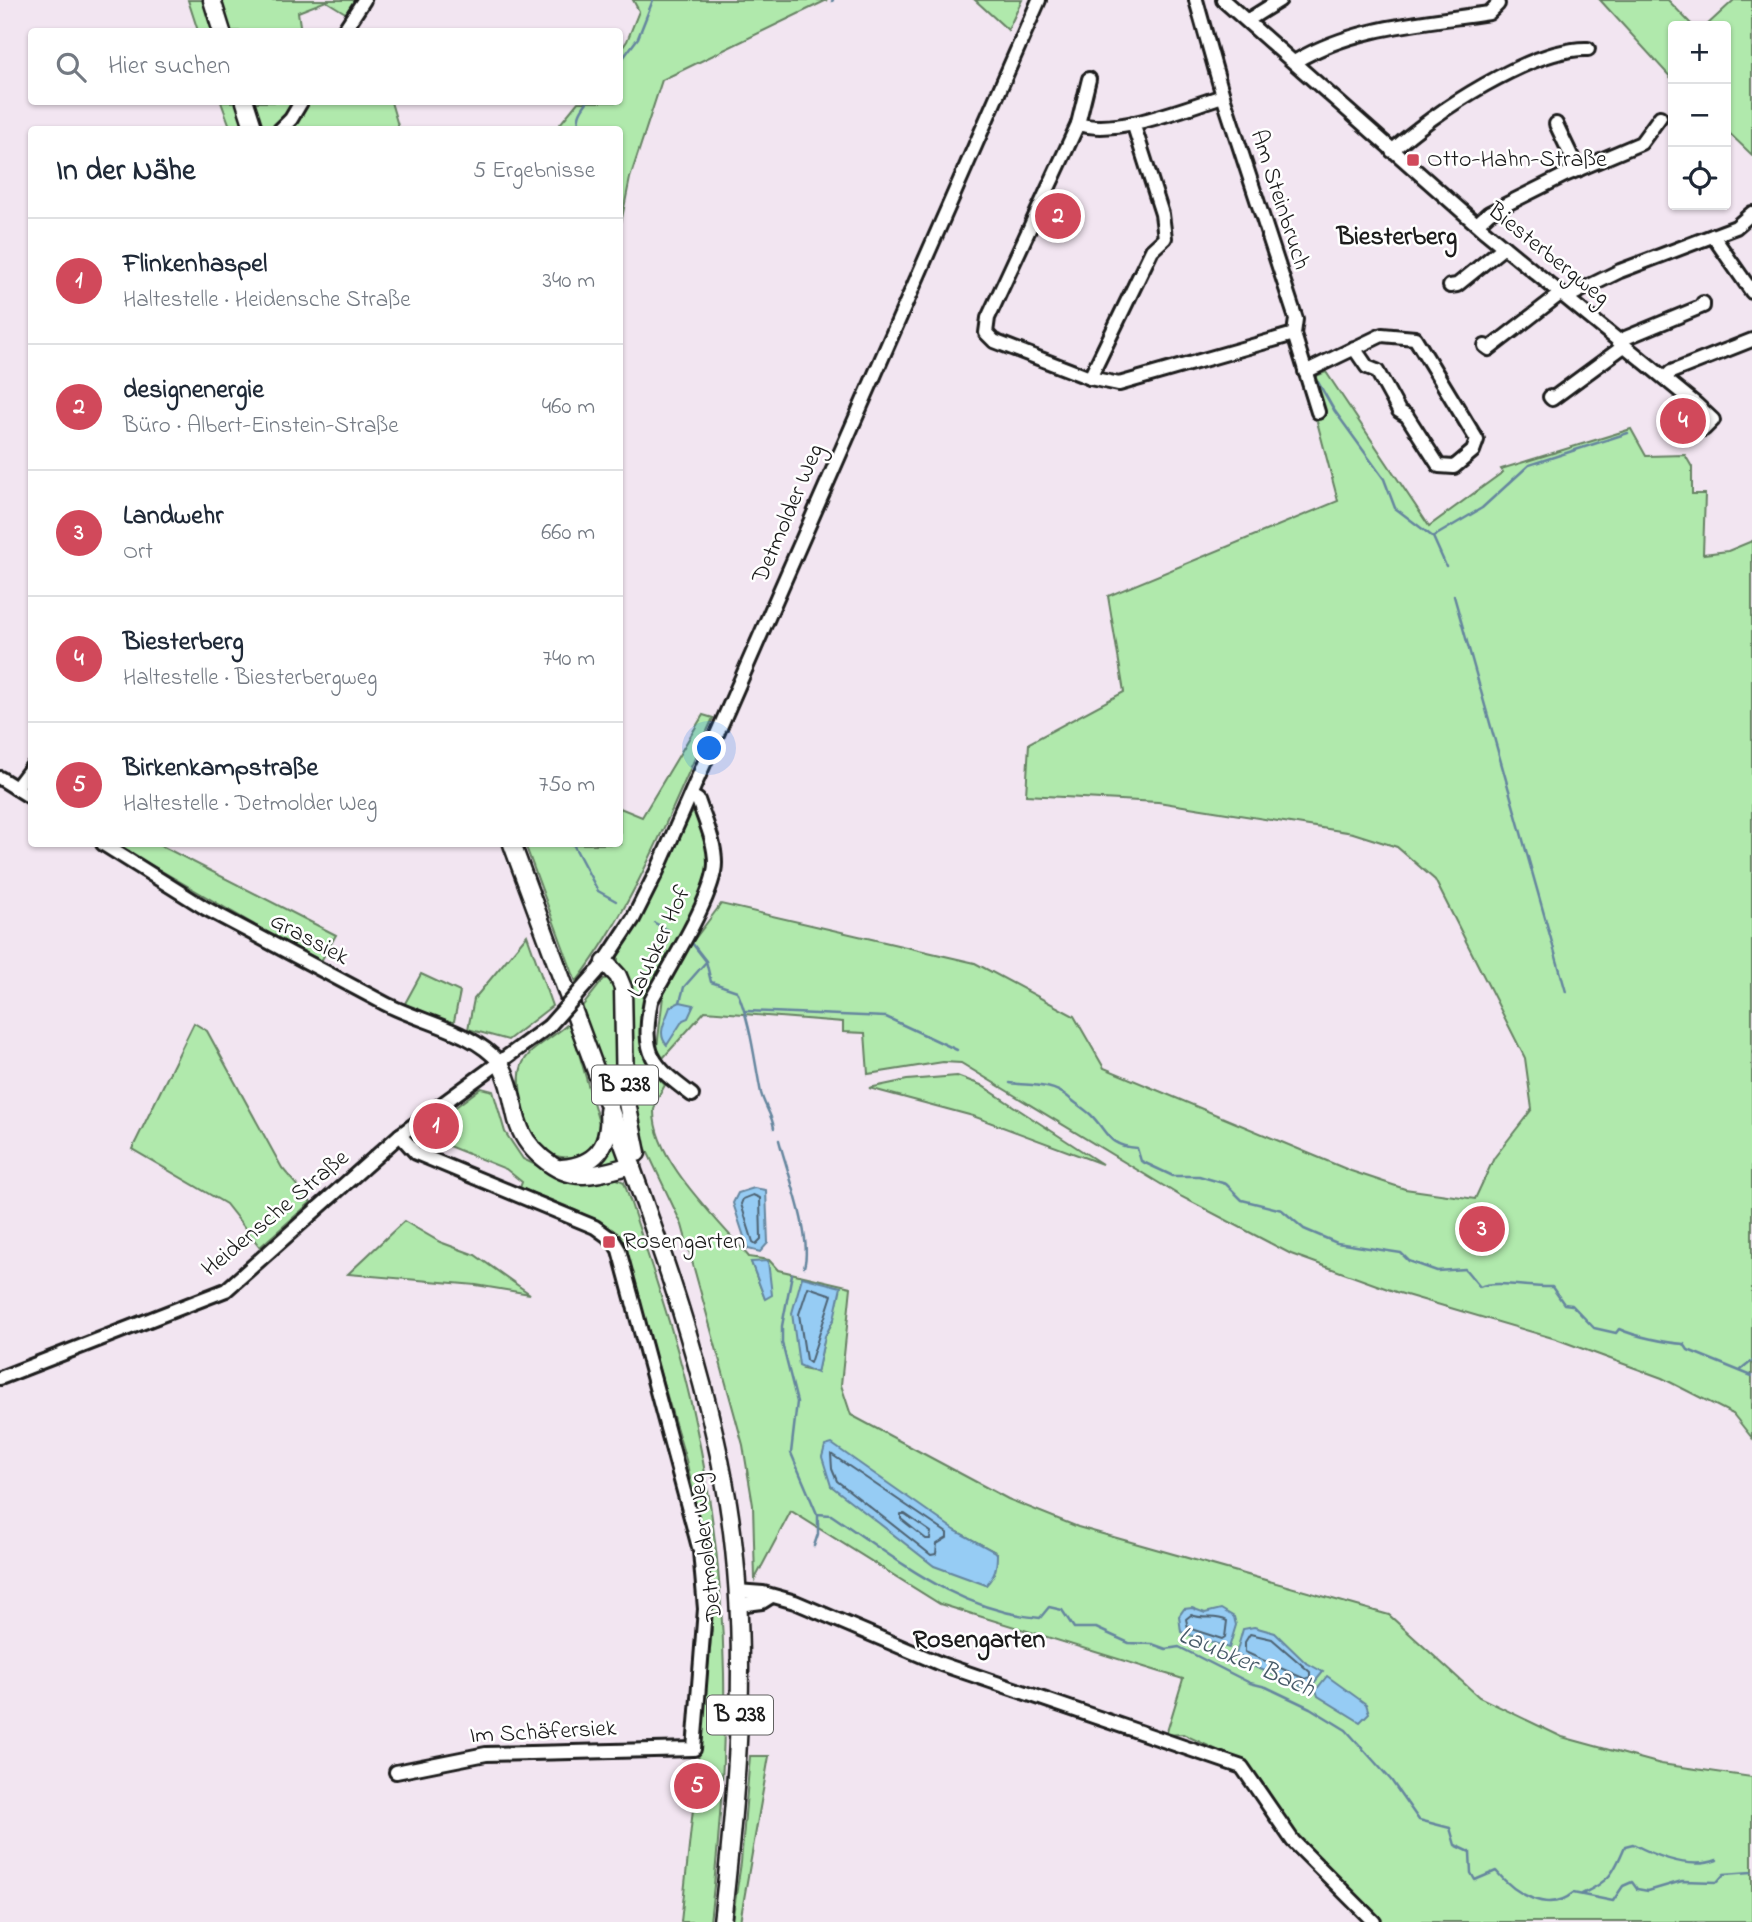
<!DOCTYPE html>
<html lang="de">
<head>
<meta charset="utf-8">
<style>
  body { margin:0; font-family:"Indie Flower",sans-serif; background:#f6f6f7; color:#1f2937 }
  .controls { position:absolute; right:21px; top:21px; display:grid; overflow:hidden; border-radius:7px; box-shadow:0 2px 5px #0004 }
  .controls button { width:63px; height:63px; display:grid; place-items:center; padding:0; border:0; border-bottom:2px solid #e0e1e3; background:#fff; color:#1f2937; font:35px sans-serif }
  .you { position:absolute; left:710px; top:749px; width:24px; height:24px; margin:-18px; border:5px solid #fff; border-radius:50%; background:#1a73e8; box-shadow:0 0 0 10px #1a73e833 }
  .badge { display:grid; place-items:center; width:46px; height:46px; border-radius:50%; background:#d1495b; color:#fff; font-size:23px; font-weight:700 }
  .pin { position:absolute; translate:-50% -50%; border:4px solid #fff; box-shadow:0 2px 7px #0006 }
  .list { margin:0; padding:0; list-style:none }
  h2 { display:flex; justify-content:space-between; align-items:center; height:91px; margin:0; padding:0 28px; font-size:30px }
  h2 small { font-size:23px; font-weight:400; color:#747a83 }
  .list li { display:grid; grid-template-columns:46px 1fr auto; gap:21px; align-items:center; box-sizing:border-box; height:126px; padding:0 28px; border-top:2px solid #e0e1e3 }
  .list b { display:block; font-size:26px; white-space:nowrap }
  .list p { margin:0; font-size:23px; white-space:nowrap; color:#747a83 }
  .list em { font-size:23px; font-style:normal; color:#747a83 }
  .icon { flex:none; width:38px; height:38px; fill:none; stroke:currentColor; stroke-width:2; stroke-linecap:round; stroke-linejoin:round }
  .map { position:relative; flex:none; width:1752px; height:1922px; overflow:hidden }
  .search { position:absolute; background:#fff; box-shadow:0 2px 5px #0004; left:28px; top:28px; width:595px; height:77px; display:flex; align-items:center; gap:18px; box-sizing:border-box; padding:0 24px; border-radius:7px; color:#747a83; font-size:26px }
  .panel { position:absolute; background:#fff; box-shadow:0 2px 5px #0004; left:28px; top:126px; width:595px; height:721px; border-radius:7px }
  .map>svg:first-child { display:block }
</style>
</head>
<body>
<div class="map">
<svg width="1752" height="1922" viewBox="0 0 1752 1922">
  <rect width="100%" height="100%" fill="#f2e5f1"/>
  <filter id="ink" filterUnits="userSpaceOnUse"><feTurbulence type="fractalNoise" baseFrequency=".0143" numOctaves="2"/><feDisplacementMap in="SourceGraphic" scale="14" xChannelSelector="R" yChannelSelector="G"/><feConvolveMatrix kernelMatrix="1 2 1 2 8 2 1 2 1" color-interpolation-filters="sRGB"/></filter>
  <g filter="url(#ink)">
    <g fill="#b0e9ac" stroke="#668264" stroke-width="2" fill-rule="evenodd">
      <polygon points="188,0 357,0 347,14 326,1 298,12 301,32 198,31"/>
      <polygon points="633,0 827,0 662,80 630,178 620,228 620,130 556,129 578,102 620,102 620,51 627,41 639,11"/>
      <polygon points="975,0 1022,0 1008,30"/>
      <polygon points="1600,0 1668,0 1693,26 1673,26 1673,80"/>
      <polygon points="1734,0 1752,0 1752,155 1726,130 1726,26 1706,26"/>
      <polygon points="221,102 298,102 272,126 273,130 231,129"/>
      <polygon points="308,102 391,102 399,129 290,130"/>
      <polygon points="1326,372 1429,526 1503,472 1501,469 1631,429 1646,456 1685,455 1692,467 1692,494 1705,494 1703,554 1728,551 1752,541 1752,1438 1733,1414 1662,1378 1556,1339 1396,1292 1291,1254 1182,1197 961,1063 943,1062 868,1074 865,1033 843,1032 843,1022 705,1011 663,1058 657,1048 663,996 685,952 721,904 975,963 1074,1016 1104,1068 1351,1171 1405,1189 1475,1199 1494,1158 1532,1109 1525,1058 1435,880 1397,847 1353,833 1158,802 1026,795 1029,743 1124,692 1108,596 1338,501 1306,380"/>
      <path d="M 703,715 L 713,718 C 673,805 635,906 576,982 L 525,844 L 620,844 L 620,808 L 642,817 Z"/>
      <path d="M 695,812 C 707,839 712,862 703,890 C 682,951 599,1023 665,1085 C 661,1092 655,1102 654,1110 C 653,1161 718,1219 749,1257 L 769,1260 L 778,1270 L 851,1287 L 841,1385 L 851,1415 L 1008,1499 L 1078,1527 L 1389,1615 L 1479,1697 L 1562,1737 L 1661,1764 L 1752,1777 L 1752,1922 L 1382,1922 L 1298,1839 L 1260,1779 L 1245,1763 L 1183,1734 L 1166,1735 L 1183,1679 L 940,1604 L 791,1511 L 755,1579 L 753,1505 L 743,1445 L 682,1225 L 640,1136 L 630,1095 L 618,968 L 618,955 L 645,912 L 691,814 ZM 751,1262 L 768,1262 L 765,1299 ZM 834,1319 L 825,1336 L 817,1372 L 803,1369 ZM 831,1486 L 956,1531 L 997,1553 L 986,1585 Z"/>
      <polygon points="115,844 158,844 336,935 320,963"/>
      <polygon points="527,935 552,1006 508,1040 468,1029 474,999"/>
      <polygon points="421,974 460,992 453,1026 403,1007"/>
      <polygon points="609,978 618,990 624,1116 621,1117 581,1008 604,979"/>
      <path d="M 570,1022 L 599,1123 L 595,1145 L 585,1155 C 542,1167 525,1134 521,1097 C 520,1087 518,1075 522,1065 C 529,1047 557,1036 570,1022 Z"/>
      <polygon points="194,1023 207,1031 282,1168 311,1202 260,1247 226,1204 132,1149"/>
      <polygon points="957,1076 981,1085 1102,1164 973,1116 869,1088 907,1080"/>
      <path d="M 481,1088 L 493,1091 L 505,1132 L 523,1159 L 571,1182 L 615,1178 L 624,1182 C 650,1263 679,1343 696,1426 C 732,1595 730,1751 710,1922 L 681,1922 L 712,1630 L 710,1585 L 704,1541 L 686,1460 L 621,1241 C 593,1213 556,1202 520,1188 L 522,1182 L 506,1169 L 441,1143 L 449,1112 Z"/>
      <polygon points="613,1137 621,1157 617,1164 590,1171 589,1166"/>
      <polygon points="404,1221 440,1242 475,1255 530,1294 476,1285 348,1274"/>
      <polygon points="750,1756 769,1756 740,1922 732,1922 741,1863"/>
    </g>
    <g fill="#96ccf4" stroke="#65869e" stroke-width="2">
      <path d="M 680,1002 L 694,1005 L 688,1018 L 683,1020 L 667,1045 C 656,1034 666,1020 670,1007 Z"/>
      <polygon points="754,1188 766,1190 768,1243 760,1252 748,1249 733,1203 738,1193"/>
      <polygon points="768,1261 772,1295 765,1299 751,1262"/>
      <polygon points="802,1277 841,1287 834,1319 825,1336 817,1373 799,1365 792,1313"/>
      <path d="M 832,1444 L 956,1531 L 997,1553 C 997,1567 996,1575 986,1585 L 934,1566 L 831,1486 L 822,1457 L 825,1446 Z"/>
      <polygon points="1192,1608 1205,1613 1221,1609 1234,1617 1236,1625 1229,1648 1181,1632 1179,1616 1184,1609"/>
      <polygon points="1254,1627 1275,1633 1305,1662 1323,1672 1309,1689 1255,1667 1236,1654 1243,1629"/>
      <polygon points="1327,1676 1366,1704 1369,1713 1360,1722 1318,1696 1316,1690"/>
    </g>
    <g fill="none" stroke-linecap="round" stroke-linejoin="round">
      <g stroke="#4d6272" stroke-width="2">
        <polygon points="753,1195 760,1198 761,1239 756,1244 753,1242 741,1204 743,1199"/>
        <polygon points="808,1287 832,1295 810,1363 806,1360 799,1314"/>
        <polygon points="831,1454 947,1533 947,1538 937,1544 936,1554 931,1555 837,1481 832,1469"/>
        <polygon points="901,1514 905,1514 931,1532 930,1539 926,1539 901,1519"/>
        <path d="M 1191,1615 C 1204,1620 1216,1615 1227,1621 L 1225,1637 L 1222,1639 L 1188,1628 L 1186,1619 Z"/>
        <polygon points="1250,1634 1272,1639 1310,1672 1310,1677 1305,1679 1245,1652 1245,1642"/>
      </g>
      <g stroke="#65869e" stroke-width="2.5">
        <polyline points="832,1 833,0"/>
        <polyline points="620,62 638,38 653,0"/>
        <path d="M 581,130 C 575,119 581,110 587,102"/>
        <polyline points="1318,382 1334,410 1384,479 1395,508 1433,537 1446,566"/>
        <polyline points="1433,537 1482,508 1529,465 1628,433"/>
        <polyline points="1454,596 1566,992"/>
        <polyline points="573,844 598,891 616,901"/>
        <polyline points="655,923 670,931"/>
        <path d="M 692,943 L 706,961 L 711,982 L 737,991 C 751,1024 754,1058 761,1093 C 764,1105 772,1115 774,1128"/>
        <polyline points="680,1002 684,987 706,962"/>
        <polyline points="746,1011 886,1017 957,1050"/>
        <path d="M 1010,1083 C 1030,1086 1051,1083 1068,1097 C 1075,1103 1083,1108 1090,1114 C 1108,1131 1106,1146 1137,1148 L 1141,1161 L 1173,1176 L 1199,1176 L 1226,1184 L 1242,1200 L 1282,1210 L 1304,1229 L 1337,1243 L 1401,1253 L 1409,1261 L 1437,1271 L 1465,1269 L 1480,1287 C 1494,1280 1532,1288 1552,1287 L 1564,1304 L 1572,1305 L 1594,1328 L 1616,1333 L 1619,1329 C 1634,1336 1667,1343 1684,1344 L 1688,1350 L 1752,1376"/>
        <path d="M 779,1140 C 787,1172 813,1238 804,1267"/>
        <path d="M 792,1274 L 782,1326 L 782,1343 L 797,1402 L 791,1453 L 817,1514 L 831,1515 C 900,1561 956,1610 1040,1618 L 1049,1607 L 1062,1610 L 1074,1628 L 1096,1628 L 1129,1643 L 1152,1644 L 1166,1649 L 1179,1647 L 1250,1683 L 1266,1687 L 1310,1708 L 1346,1730 L 1391,1780 L 1419,1820 L 1450,1828 L 1455,1845 L 1470,1852 L 1471,1873 L 1475,1880 L 1496,1871 C 1515,1894 1548,1914 1573,1893 L 1613,1901 L 1623,1886 L 1632,1882 L 1637,1889 L 1648,1891 L 1682,1881 L 1717,1882 L 1724,1874 L 1752,1872"/>
        <polyline points="1741,1370 1752,1361"/>
        <polyline points="814,1546 818,1534 818,1515"/>
        <path d="M 1582,1894 C 1609,1881 1613,1875 1625,1846 L 1633,1844 C 1656,1856 1691,1870 1717,1860"/>
      </g>
      <defs>
        <g id="minor">
          <polyline points="1196,0 1223,96 1296,319 1294,334 1318,412"/>
          <polyline points="1223,0 1482,229 1697,405 1713,420 1704,429"/>
          <polyline points="1248,20 1280,0"/>
          <polyline points="343,32 364,0"/>
          <path d="M 1296,61 C 1355,26 1423,23 1489,13 L 1498,4"/>
          <path d="M 1223,96 C 1184,108 1118,136 1078,124 L 988,318 L 986,333 L 994,341 L 1090,378 L 1119,384 L 1294,334"/>
          <polyline points="1078,124 1089,79"/>
          <polyline points="1556,124 1578,170"/>
          <polyline points="280,130 291,119 301,102"/>
          <path d="M 1392,151 C 1432,113 1533,47 1588,49"/>
          <polyline points="1477,224 1489,213 1565,175 1641,143 1660,117"/>
          <polyline points="1713,236 1752,292"/>
          <polyline points="1450,286 1457,285 1504,247"/>
          <polyline points="1567,297 1620,271 1736,227 1752,213"/>
          <polyline points="1618,341 1703,306 1703,303"/>
          <polyline points="1485,346 1489,349 1560,294"/>
          <polyline points="1305,372 1382,335 1415,338 1477,440 1473,451 1454,467 1439,466 1407,416 1399,411 1377,371 1367,367 1354,348"/>
          <polyline points="1090,378 1152,250 1165,238 1162,214 1133,123"/>
          <polyline points="1665,378 1671,372 1752,340"/>
          <polyline points="1550,397 1552,399 1624,346"/>
          <polyline points="0,778 32,798"/>
          <polyline points="16,788 32,767"/>
          <path d="M 691,796 L 698,800 C 705,821 715,841 715,863 C 715,895 667,970 651,1001 C 641,1055 652,1065 692,1095"/>
          <path d="M 103,844 L 205,908 L 384,1003 C 422,1023 472,1030 500,1063"/>
          <polyline points="600,969 633,919 657,871 1039,0"/>
          <polyline points="0,1378 226,1290 400,1135 549,1026"/>
          <polyline points="737,1591 763,1593 795,1602 941,1664 1242,1767 1293,1841 1374,1922"/>
          <polyline points="738,1605 762,1602 770,1597"/>
          <polyline points="396,1772 486,1754 694,1749 705,1609 700,1551 619,1250 613,1240 595,1227 416,1153 400,1135"/>
        </g>
        <g id="major">
          <polyline points="212,0 222,32"/>
          <polyline points="245,102 254,130"/>
          <path d="M 512,844 C 546,934 579,1026 613,1117 C 660,1243 706,1370 728,1503 C 750,1642 738,1783 722,1922"/>
          <polyline points="605,962 618,976 623,988 625,1093 637,1153"/>
          <path d="M 500,1063 C 510,1082 512,1100 517,1120 C 524,1147 555,1176 584,1175 C 600,1175 616,1169 632,1165"/>
          <path d="M 562,1168 C 596,1165 611,1146 608,1111"/>
        </g>
      </defs>
      <use href="#minor" stroke="#1c1c1c" stroke-width="18"/>
      <use href="#major" stroke="#1c1c1c" stroke-width="21"/>
      <use href="#minor" stroke="#fff" stroke-width="12"/>
      <use href="#major" stroke="#fff" stroke-width="16"/>
      <defs>
        <polyline id="minor-bridge" points="549,1026 597,972"/>
      </defs>
      <use href="#minor-bridge" stroke="#1c1c1c" stroke-width="18" stroke-linecap="butt"/>
      <use href="#minor-bridge" stroke="#fff" stroke-width="12"/>
    </g>
  </g>
  <g fill="#d1495b" stroke="#fff" stroke-width="2.5">
    <rect x="1406" y="153" width="14" height="14" rx="3.5"/>
    <rect x="602" y="1235" width="14" height="14" rx="3.5"/>
  </g>
  <g text-anchor="middle" dominant-baseline="central" stroke-width="5" stroke-linejoin="round" paint-order="stroke">
    <g fill="#fff" stroke="#606060" stroke-width="2">
      <rect x="592" y="1065.5" width="66" height="39" rx="5"/>
      <rect x="707" y="1695.5" width="66" height="39" rx="5"/>
    </g>
    <g font-size="23" font-weight="bold" fill="#1c1c1c">
      <text x="625" y="1085">B 238</text>
      <text x="740" y="1715">B 238</text>
    </g>
    <g font-size="24" fill="#1c1c1c" stroke="#fff" text-anchor="start">
      <text x="1427" y="160">Otto-Hahn-Straße</text>
      <text x="623" y="1242">Rosengarten</text>
    </g>
    <g font-size="24" fill="#1c1c1c" stroke="#fff">
      <text transform="translate(1279 200) rotate(72)">Am Steinbruch</text>
      <text transform="translate(1548 255) rotate(39)">Biesterbergweg</text>
      <text transform="translate(789 514) rotate(-67)">Detmolder Weg</text>
      <text transform="translate(309 940) rotate(28)">Grassiek</text>
      <text transform="translate(660 942) rotate(-65)">Laubker Hof</text>
      <text transform="translate(276 1214) rotate(-40)">Heidensche Straße</text>
      <text transform="translate(707 1547) rotate(-97)">Detmolder Weg</text>
      <text transform="translate(543 1733) rotate(-3)">Im Schäfersiek</text>
    </g>
    <g font-size="26" font-weight="bold" fill="#1c1c1c" stroke="#fff">
      <text x="1397" y="238">Biesterberg</text>
      <text x="979" y="1641">Rosengarten</text>
    </g>
    <g font-size="26" font-style="italic" fill="#475a68" stroke="#fff">
      <text transform="translate(1246 1663) rotate(23)">Laubker Bach</text>
    </g>
  </g>
</svg>
<div class="controls">
<button>+</button>
<button>−</button>
<button><svg class="icon" aria-label="locate" viewBox="0 0 24 24"><circle cx="12" cy="12" r="6"/><path d="M12 2v4M12 18v4M2 12h4M18 12h4"/></svg></button>
</div>
<div class="you"></div>
<div class="pin badge" style="left:436px;top:1126px">1</div>
<div class="pin badge" style="left:1058px;top:216px">2</div>
<div class="pin badge" style="left:1482px;top:1229px">3</div>
<div class="pin badge" style="left:1683px;top:421px">4</div>
<div class="pin badge" style="left:697px;top:1786px">5</div>
<div class="search"><svg class="icon" aria-label="search" viewBox="0 0 24 24"><circle cx="10" cy="10" r="6"/><path d="M15 15l6 6"/></svg>Hier suchen</div>
<section class="panel">
<h2>In der Nähe<small>5 Ergebnisse</small></h2>
<ul class="list">
<li><span class="badge">1</span><div><b>Flinkenhaspel</b><p>Haltestelle · Heidensche Straße</p></div><em>340 m</em></li>
<li><span class="badge">2</span><div><b>designenergie</b><p>Büro · Albert-Einstein-Straße</p></div><em>460 m</em></li>
<li><span class="badge">3</span><div><b>Landwehr</b><p>Ort</p></div><em>660 m</em></li>
<li><span class="badge">4</span><div><b>Biesterberg</b><p>Haltestelle · Biesterbergweg</p></div><em>740 m</em></li>
<li><span class="badge">5</span><div><b>Birkenkampstraße</b><p>Haltestelle · Detmolder Weg</p></div><em>750 m</em></li>
</ul>
</section>
</div>
</body>
</html>
